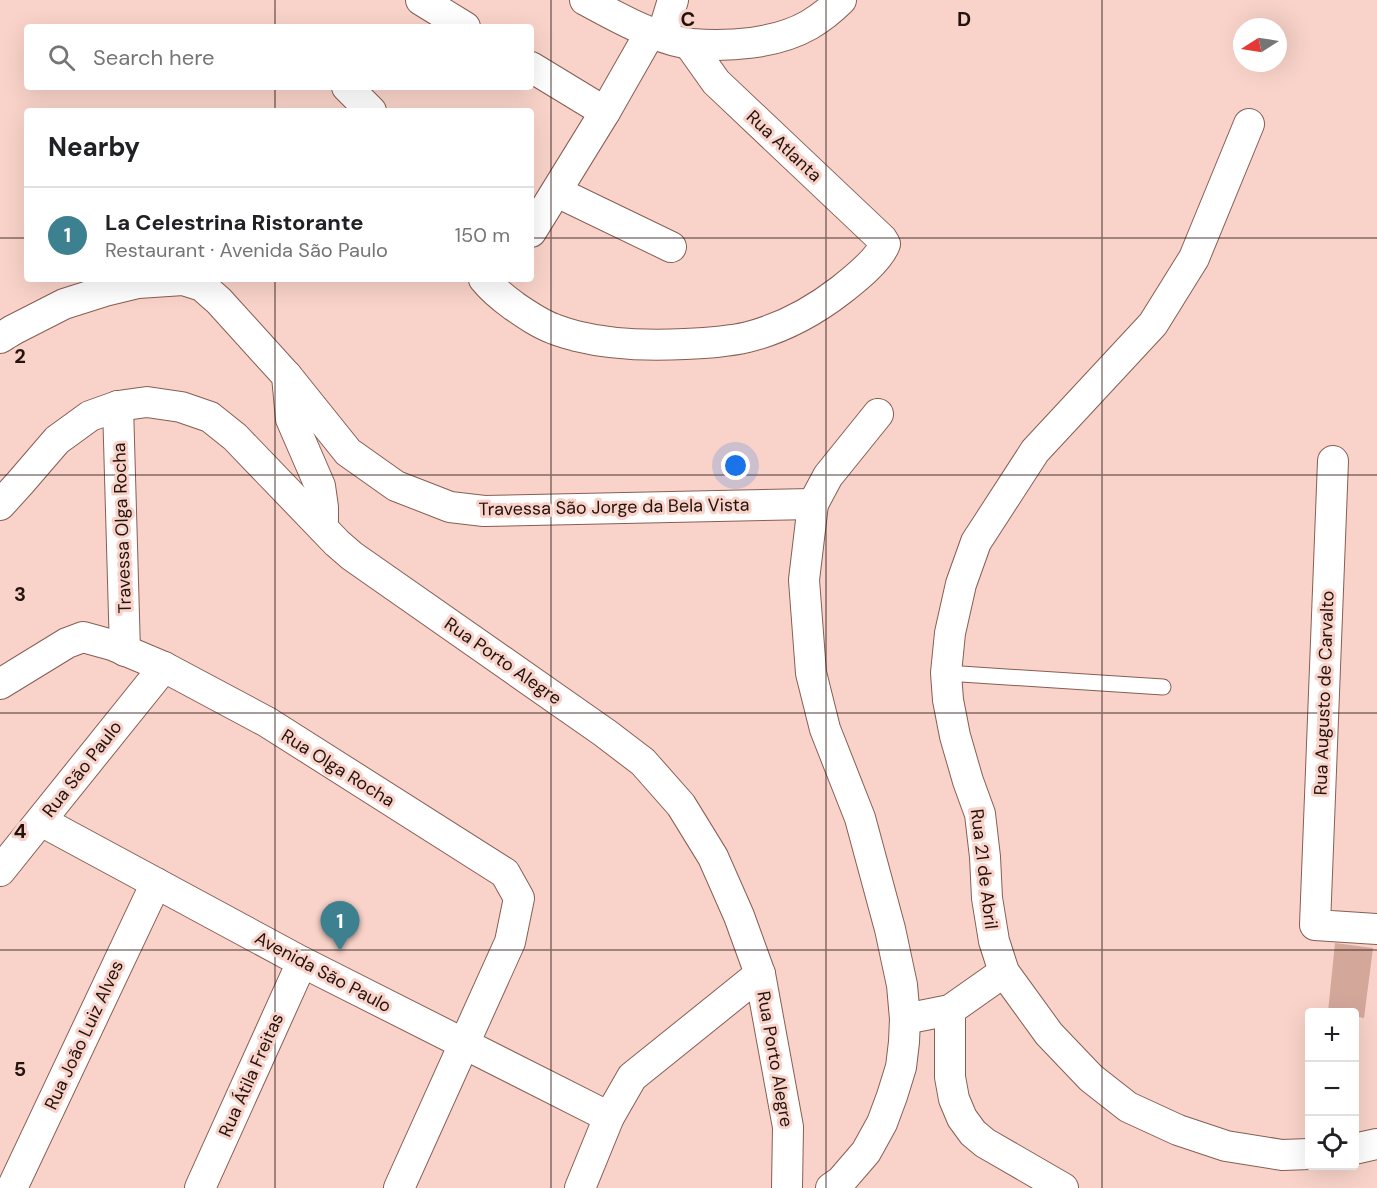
<!DOCTYPE html>
<html lang="en">
<head>
<meta charset="utf-8">
<style>
  body { margin:0; font-family:"DM Sans",sans-serif; background:#f2f2f2; color:#202124 }
  .controls { position:absolute; right:18px; bottom:18px; display:grid; overflow:hidden; border-radius:6px; box-shadow:0 6px 24px #0002 }
  .controls button { width:54px; height:54px; display:grid; place-items:center; padding:0; border:0; border-bottom:2px solid #e0e0e0; background:#fff; color:#202124; font:30px sans-serif }
  .compass { position:absolute; left:1233px; top:18px; width:54px; height:54px; border-radius:50%; background:#fff; box-shadow:0 6px 24px #0002; rotate:258deg }
  .you { position:absolute; left:736px; top:466px; width:21px; height:21px; margin:-15px; border:4px solid #fff; border-radius:50%; background:#1a73e8; box-shadow:0 0 0 9px #1a73e833 }
  .badge { display:grid; place-items:center; width:39px; height:39px; border-radius:50%; background:#3d8090; color:#fff; font-size:20px; font-weight:700 }
  .pin { position:absolute; translate:-50% -50px; filter:drop-shadow(0 2px 3px #0008) }
  .pin::after { content:''; position:absolute; top:32px; width:21px; height:18px; background:inherit; clip-path:polygon(0 0,100% 0,50% 100%) }
  .list { margin:0; padding:0; list-style:none }
  h2 { display:flex; justify-content:space-between; align-items:center; height:78px; margin:0; padding:0 24px; font-size:26px }
  h2 small { font-size:20px; font-weight:400; color:#757577 }
  .list li { display:grid; grid-template-columns:39px 1fr auto; gap:18px; align-items:center; box-sizing:border-box; height:96px; padding:0 24px; border-top:2px solid #e0e0e0 }
  .list b { display:block; font-size:22px; white-space:nowrap }
  .list p { margin:0; font-size:20px; white-space:nowrap; color:#757577 }
  .list em { font-size:20px; font-style:normal; color:#757577 }
  .icon { flex:none; width:33px; height:33px; fill:none; stroke:currentColor; stroke-width:2; stroke-linecap:round; stroke-linejoin:round }
  .map { position:relative; flex:none; width:1377px; height:1188px; overflow:hidden }
  .search { position:absolute; background:#fff; box-shadow:0 6px 24px #0002; left:24px; top:24px; width:510px; height:66px; display:flex; align-items:center; gap:15px; box-sizing:border-box; padding:0 21px; border-radius:6px; color:#757577; font-size:22px }
  .panel { position:absolute; background:#fff; box-shadow:0 6px 24px #0002; left:24px; top:108px; width:510px; height:174px; border-radius:6px }
  .map>svg:first-child { display:block }
</style>
</head>
<body>
<div class="map">
<svg width="1377" height="1188" viewBox="0 0 1377 1188">
  <rect width="100%" height="100%" fill="#f9d3c9"/>
  <polygon fill="#d4a79b" points="1335,943 1373,948 1364,1018 1354,1016 1354,1012 1328,1012"/>
  <g fill="none" stroke-linecap="round" stroke-linejoin="round">
    <defs>
      <polyline id="lane" points="946,673 1163,687"/>
      <g id="street">
        <polyline points="421,0 465,27"/>
        <path d="M 585,0 C 606,11 630,25 652,33 C 664,38 679,43 692,44 C 728,47 776,44 809,25 C 821,18 831,10 841,0"/>
        <polyline points="662,36 673,0"/>
        <polyline points="531,67 605,112"/>
        <polyline points="347,87 371,111"/>
        <polyline points="1249,124 1194,258 1153,324 1035,451 976,542 961,584 950,633 946,673 948,700 955,736 968,781 980,814 985,857 987,898 994,941 1004,972 1049,1034 1091,1078 1128,1107 1178,1130 1226,1146 1282,1155 1310,1154"/>
        <polyline points="557,192 671,247"/>
        <polyline points="531,232 605,112 650,33"/>
        <path d="M 484,279 C 493,290 503,298 514,306 C 527,315 540,324 554,329 C 561,332 569,334 576,336 C 612,345 648,346 685,344 C 706,343 727,342 748,337 C 783,328 814,311 841,290 C 855,279 879,260 885,244 L 882,239 L 716,82 L 689,44"/>
        <polyline points="0,338 13,330 64,304 105,291 138,283 183,280 202,286 219,301 287,376 291,419 320,486 323,507 323,528"/>
        <polyline points="287,376 348,452 396,486 450,507 484,511 813,504"/>
        <polyline points="118,406 125,651"/>
        <polyline points="1333,461 1315,925 1377,929"/>
        <polyline points="0,505 20,483 57,440 90,416 118,406 147,402 181,407 210,417 235,437 337,543 352,556 605,733 643,762 681,805 713,857 739,916 760,974 788,1127 787,1188"/>
        <polyline points="0,684 67,643 83,637 112,645 164,667 267,722 505,873 519,898 510,942 399,1188"/>
        <polyline points="41,821 302,962 609,1117"/>
        <polyline points="0,871 164,667"/>
        <polyline points="950,1010 950,1077 954,1099 962,1118 973,1133 985,1143 1063,1188"/>
        <polyline points="905,1019 950,1010 1004,972"/>
        <polyline points="1354,1149 1377,1144"/>
        <polyline points="12,1188 156,883"/>
        <polyline points="200,1188 302,962"/>
        <polyline points="580,1188 609,1117 632,1077 760,974"/>
        <polyline points="831,1188 841,1181 866,1152 882,1123 892,1096 901,1067 904,1042 905,1019 902,985 890,929 860,818 825,729 811,673 804,580 813,504 828,476 878,414"/>
      </g>
    </defs>
    <use href="#lane" stroke="#875e53" stroke-width="17"/>
    <use href="#street" stroke="#875e53" stroke-width="32"/>
    <use href="#lane" stroke="#fff" stroke-width="15"/>
    <use href="#street" stroke="#fff" stroke-width="30"/>
  </g>
  <path fill="none" stroke="#23130e" stroke-width="1.5" stroke-opacity="0.55" d="M 275,0 L 275,27M 551,0 L 551,1188M 826,0 L 826,1188M 1102,0 L 1102,1188M 275,87 L 275,111M 0,238 L 27,238M 531,238 L 1377,238M 275,279 L 275,1188M 0,475 L 1377,475M 0,713 L 1377,713M 0,950 L 1377,950"/>
  <g text-anchor="middle" dominant-baseline="central" stroke-width="6" stroke-linejoin="round" paint-order="stroke">
    <g font-size="18" fill="#23130e" stroke="#f9d3c9">
      <text transform="translate(784 146) rotate(43)">Rua Atlanta</text>
      <text transform="translate(614 507) rotate(-1)">Travessa São Jorge da Bela Vista</text>
      <text transform="translate(122 528) rotate(-92)">Travessa Olga Rocha</text>
      <text transform="translate(503 661) rotate(35)">Rua Porto Alegre</text>
      <text transform="translate(1324 693) rotate(-88)">Rua Augusto de Carvalto</text>
      <text transform="translate(338 768) rotate(32)">Rua Olga Rocha</text>
      <text transform="translate(82 769) rotate(-52)">Rua São Paulo</text>
      <text transform="translate(984 869) rotate(83)">Rua 21 de Abril</text>
      <text transform="translate(323 972) rotate(28)">Avenida São Paulo</text>
      <text transform="translate(84 1035) rotate(-65)">Rua João Luiz Alves</text>
      <text transform="translate(775 1059) rotate(80)">Rua Porto Alegre</text>
      <text transform="translate(251 1075) rotate(-66)">Rua Átila Freitas</text>
    </g>
  </g>
  <g font-size="20" text-anchor="middle" font-weight="bold" fill="#23130e" stroke="#f9d3c9" stroke-width="6" stroke-linejoin="round" paint-order="stroke">
    <text x="688" y="26">C</text>
    <text x="964" y="26">D</text>
    <text x="20" y="363">2</text>
    <text x="20" y="601">3</text>
    <text x="20" y="838">4</text>
    <text x="20" y="1076">5</text>
  </g>
</svg>
<div class="controls">
<button>+</button>
<button>−</button>
<button><svg class="icon" aria-label="locate" viewBox="0 0 24 24"><circle cx="12" cy="12" r="6"/><path d="M12 2v4M12 18v4M2 12h4M18 12h4"/></svg></button>
</div>
<svg class="compass" viewBox="-18 -18 36 36"><path d="M0-13l5 13h-10z" fill="#e53935"/><path d="M0 13l5-13h-10z" fill="#757577"/></svg>
<div class="you"></div>
<div class="pin badge" style="left:340px;top:951px">1</div>
<div class="search"><svg class="icon" aria-label="search" viewBox="0 0 24 24"><circle cx="10" cy="10" r="6"/><path d="M15 15l6 6"/></svg>Search here</div>
<section class="panel">
<h2>Nearby<small></small></h2>
<ul class="list">
<li><span class="badge">1</span><div><b>La Celestrina Ristorante</b><p>Restaurant · Avenida São Paulo</p></div><em>150 m</em></li>
</ul>
</section>
</div>
</body>
</html>
